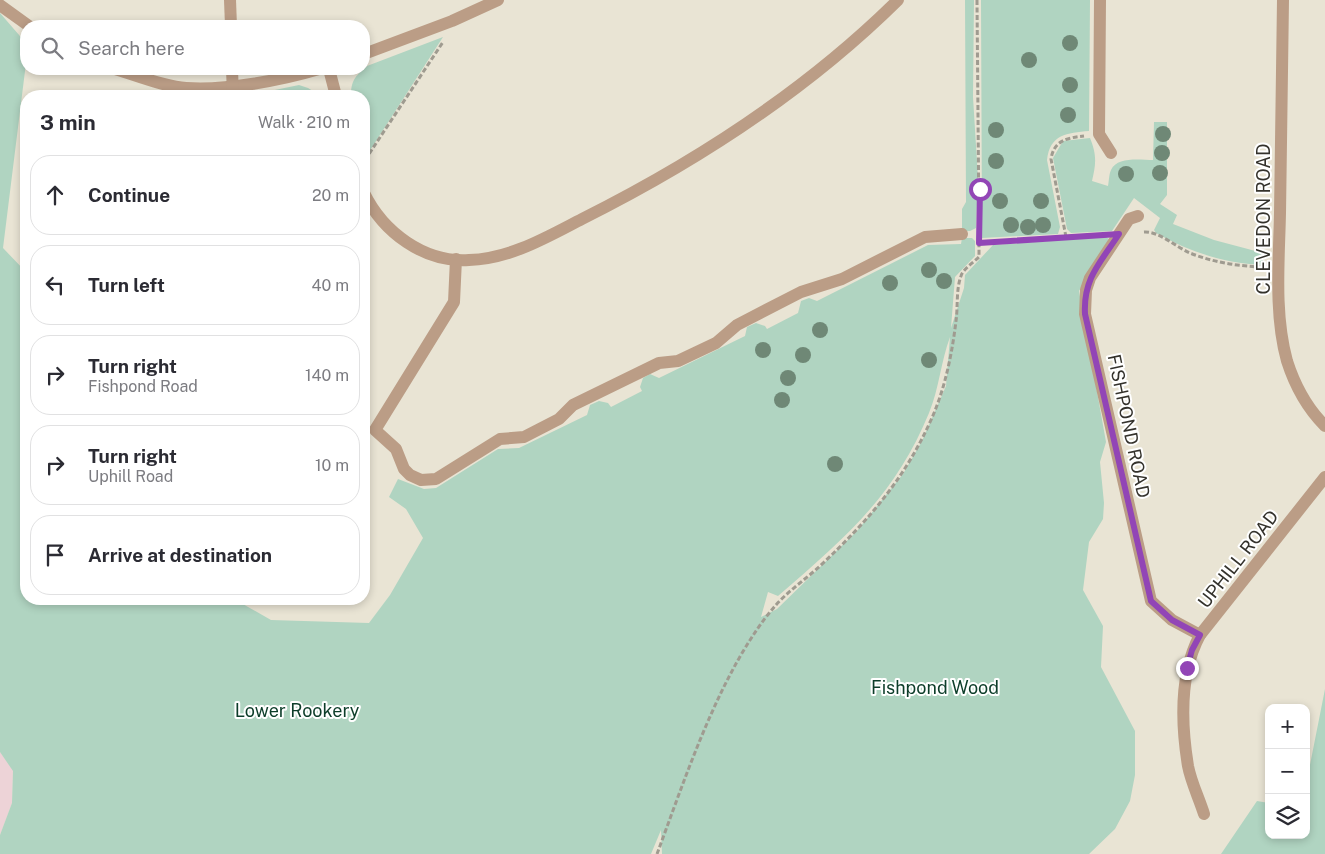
<!DOCTYPE html>
<html lang="en">
<head>
<meta charset="utf-8">
<style>
  body { margin:0; font-family:"Public Sans",sans-serif; background:#f7f7f7; color:#2b2b33 }
  .controls { position:absolute; right:15px; bottom:15px; display:grid; overflow:hidden; border-radius:10px; box-shadow:0 2px 8px #0003 }
  .controls button { width:45px; height:45px; display:grid; place-items:center; padding:0; border:0; border-bottom:1px solid #e1e1e2; background:#fff; color:#2b2b33; font:25px sans-serif }
  .stop { position:absolute; width:15px; height:15px; margin:-11px; border:4px solid #9245b6; border-radius:50%; background:#fff }
  .stop.end { background:#9245b6; border-color:#fff; box-shadow:0 1px 5px #0008 }
  .list { margin:0; padding:0; list-style:none }
  h2 { display:flex; justify-content:space-between; align-items:center; height:65px; margin:0; padding:0 20px; font-size:21px }
  h2 small { font-size:16px; font-weight:400; color:#7c7c81 }
  .list li { display:grid; grid-template-columns:32px 1fr auto; gap:15px; align-items:center; box-sizing:border-box; height:80px; margin:0 10px 10px; padding:0 10px; border:1px solid #e1e1e2; border-radius:20px }
  .list b { display:block; font-size:19px; white-space:nowrap }
  .list p { margin:0; font-size:16px; white-space:nowrap; color:#7c7c81 }
  .list em { font-size:16px; font-style:normal; color:#7c7c81 }
  .icon { flex:none; width:28px; height:28px; fill:none; stroke:currentColor; stroke-width:2; stroke-linecap:round; stroke-linejoin:round }
  .map { position:relative; flex:none; width:1325px; height:854px; overflow:hidden }
  .search { position:absolute; background:#fff; box-shadow:0 2px 8px #0003; left:20px; top:20px; width:350px; height:55px; display:flex; align-items:center; gap:12px; box-sizing:border-box; padding:0 18px; border-radius:20px; color:#7c7c81; font-size:19px }
  .panel { position:absolute; background:#fff; box-shadow:0 2px 8px #0003; left:20px; top:90px; width:350px; height:515px; border-radius:20px }
  .map>svg:first-child { display:block }
</style>
</head>
<body>
<div class="map">
<svg width="1325" height="854" viewBox="0 0 1325 854">
  <rect width="100%" height="100%" fill="#e9e4d4"/>
  <polygon fill="#edd3d7" points="0,752 13,770 12,803 0,835"/>
  <g fill="#b0d4c1" fill-rule="evenodd">
    <polygon points="965,0 974,0 973,97 978,178 976,228 970,231 962,231 962,209 966,202"/>
    <path d="M 981,0 L 1090,0 L 1089,131 C 1067,133 1050,134 1047,160 L 1060,227 L 1058,234 L 982,238 Z"/>
    <path d="M 0,13 L 26,43 L 26,63 L 3,248 L 26,272 L 26,599 L 234,599 L 271,620 L 369,623 L 390,595 L 423,538 L 406,509 L 389,497 L 398,479 L 424,489 L 436,488 L 498,449 L 519,448 L 587,415 L 590,405 L 599,401 L 608,403 L 611,407 L 642,391 L 640,387 L 643,378 L 650,374 L 659,378 L 745,336 L 747,327 L 756,323 L 765,326 L 767,329 L 798,313 L 801,301 L 809,298 L 817,301 L 928,245 L 961,244 L 962,238 L 972,238 L 975,241 L 975,256 L 955,277 L 951,328 L 964,288 L 965,275 L 993,245 L 1106,237 L 1109,239 L 1079,291 L 1106,442 L 1100,462 L 1104,503 L 1103,519 L 1089,542 L 1083,590 L 1103,626 L 1101,667 L 1135,731 L 1135,775 L 1130,801 L 1115,829 L 1089,854 L 662,854 L 661,830 L 651,854 L 0,854 L 0,835 L 12,803 L 13,771 L 0,752 ZM 950,337 L 946,386 L 922,441 L 903,474 L 857,531 L 777,609 L 761,617 L 768,592 L 778,596 C 844,539 895,496 929,413 C 939,389 941,361 950,337 Z"/>
    <path d="M 443,37 L 367,155 L 364,142 L 364,96 L 351,95 C 351,79 357,75 367,66 Z"/>
    <polygon points="299,85 308,88 321,96 257,96 270,91"/>
    <path d="M 1154,122 L 1167,122 L 1167,195 L 1160,204 L 1177,215 L 1173,224 L 1214,240 L 1263,253 L 1263,265 C 1223,263 1190,252 1156,233 L 1154,230 L 1160,218 L 1134,198 L 1112,231 L 1071,233 L 1067,229 L 1053,158 L 1063,141 L 1090,138 C 1097,155 1096,164 1092,181 L 1108,186 C 1109,181 1109,174 1111,170 C 1117,156 1141,160 1153,160 Z"/>
    <polygon points="1325,689 1325,854 1221,854 1257,801 1269,803 1269,835 1306,835 1306,785"/>
  </g>
  <g fill="none" stroke-linecap="round" stroke-linejoin="round">
    <g stroke="#9f9b90" stroke-width="3" stroke-dasharray="5 2.5" stroke-linecap="butt">
      <polyline points="977,0 979,229"/>
      <polyline points="364,159 369,154 443,42"/>
      <path d="M 1144,232 C 1159,231 1176,247 1190,253 C 1212,262 1237,266 1261,267"/>
      <path d="M 1066,237 L 1051,159 C 1054,140 1067,138 1084,136"/>
      <polyline points="979,243 1098,235"/>
      <path d="M 657,854 C 686,776 721,669 775,606 C 788,591 806,579 820,566 C 868,521 904,480 931,420 C 945,389 952,354 956,321 C 958,307 956,289 961,276 C 963,269 974,262 979,257 L 979,238"/>
    </g>
    <g stroke="#bb9d86" stroke-width="12">
      <polyline points="230,0 231,26"/>
      <polyline points="1100,0 1099,134 1111,153"/>
      <path d="M 1283,0 C 1282,71 1281,142 1280,213 C 1279,261 1274,314 1287,361 C 1295,386 1307,408 1325,426"/>
      <polyline points="0,5 29,26"/>
      <polyline points="364,54 452,21 498,0"/>
      <path d="M 115,69 C 138,76 162,86 186,88 C 225,91 282,80 319,69"/>
      <polyline points="232,69 233,96"/>
      <polyline points="329,69 336,96"/>
      <path d="M 364,193 C 383,232 424,263 469,260 C 510,259 547,237 582,219 C 696,162 808,89 898,0"/>
      <polyline points="1138,216 1129,219 1090,278 1086,290 1085,314 1151,601 1172,620 1200,635"/>
      <polyline points="456,259 454,302 375,430 396,449 404,469 410,475 421,480 436,479 500,439 524,437 559,419 573,405 659,363 678,361 716,343 737,325 801,292 842,279 925,237 962,234"/>
      <path d="M 1204,814 C 1199,798 1191,782 1188,766 C 1181,723 1179,674 1200,635 L 1325,477"/>
    </g>
  </g>
  <g fill="#6f8876">
    <circle cx="1070" cy="43" r="8"/>
    <circle cx="1029" cy="60" r="8"/>
    <circle cx="1070" cy="85" r="8"/>
    <circle cx="1068" cy="115" r="8"/>
    <circle cx="996" cy="130" r="8"/>
    <circle cx="1163" cy="134" r="8"/>
    <circle cx="1162" cy="153" r="8"/>
    <circle cx="996" cy="161" r="8"/>
    <circle cx="1160" cy="173" r="8"/>
    <circle cx="1126" cy="174" r="8"/>
    <circle cx="1000" cy="201" r="8"/>
    <circle cx="1041" cy="201" r="8"/>
    <circle cx="1011" cy="225" r="8"/>
    <circle cx="1043" cy="225" r="8"/>
    <circle cx="1028" cy="227" r="8"/>
    <circle cx="929" cy="270" r="8"/>
    <circle cx="944" cy="281" r="8"/>
    <circle cx="890" cy="283" r="8"/>
    <circle cx="820" cy="330" r="8"/>
    <circle cx="763" cy="350" r="8"/>
    <circle cx="803" cy="355" r="8"/>
    <circle cx="929" cy="360" r="8"/>
    <circle cx="788" cy="378" r="8"/>
    <circle cx="782" cy="400" r="8"/>
    <circle cx="835" cy="464" r="8"/>
  </g>
  <g fill="none" stroke-linecap="round" stroke-linejoin="round">
    <path stroke="#9245b6" stroke-width="6" d="M 980,189 L 979,243 L 1119,234 C 1101,262 1083,278 1085,314 L 1151,601 L 1172,620 L 1200,635 L 1192,650 L 1187,668"/>
  </g>
  <g text-anchor="middle" dominant-baseline="central" stroke-width="4" stroke-linejoin="round" paint-order="stroke">
    <g font-size="18" fill="#34322c" stroke="#fff">
      <text transform="translate(1263 219) rotate(-90)">CLEVEDON ROAD</text>
      <text transform="translate(1129 426) rotate(78)">FISHPOND ROAD</text>
      <text transform="translate(1238 559) rotate(-52)">UPHILL ROAD</text>
    </g>
    <g font-size="18" fill="#0c3d29" stroke="#fff">
      <text x="935" y="687">Fishpond Wood</text>
      <text x="297" y="710">Lower Rookery</text>
    </g>
  </g>
</svg>
<div class="controls">
<button>+</button>
<button>−</button>
<button><svg class="icon" aria-label="layers" viewBox="0 0 24 24"><path d="M12 4l9 5-9 5-9-5zM3 14l9 5 9-5"/></svg></button>
</div>
<div class="stop" style="left:980px;top:189px"></div>
<div class="stop end" style="left:1187px;top:668px"></div>
<div class="search"><svg class="icon" aria-label="search" viewBox="0 0 24 24"><circle cx="10" cy="10" r="6"/><path d="M15 15l6 6"/></svg>Search here</div>
<section class="panel">
<h2>3 min<small>Walk · 210 m</small></h2>
<ul class="list">
<li><svg class="icon" aria-label="ahead" viewBox="0 0 24 24"><path d="M12 20V5M6 11l6-6 6 6"/></svg><div><b>Continue</b></div><em>20 m</em></li>
<li><svg class="icon" aria-label="left" viewBox="0 0 24 24"><path d="M17 20v-9H6M10 6l-5 5 5 5"/></svg><div><b>Turn left</b></div><em>40 m</em></li>
<li><svg class="icon" aria-label="right" viewBox="0 0 24 24"><path d="M7 20v-9h11M14 6l5 5-5 5"/></svg><div><b>Turn right</b><p>Fishpond Road</p></div><em>140 m</em></li>
<li><svg class="icon" aria-label="right" viewBox="0 0 24 24"><path d="M7 20v-9h11M14 6l5 5-5 5"/></svg><div><b>Turn right</b><p>Uphill Road</p></div><em>10 m</em></li>
<li><svg class="icon" aria-label="arrive" viewBox="0 0 24 24"><path d="M6 21V4h12l-3 4 3 4H6"/></svg><div><b>Arrive at destination</b></div></li>
</ul>
</section>
</div>
</body>
</html>
